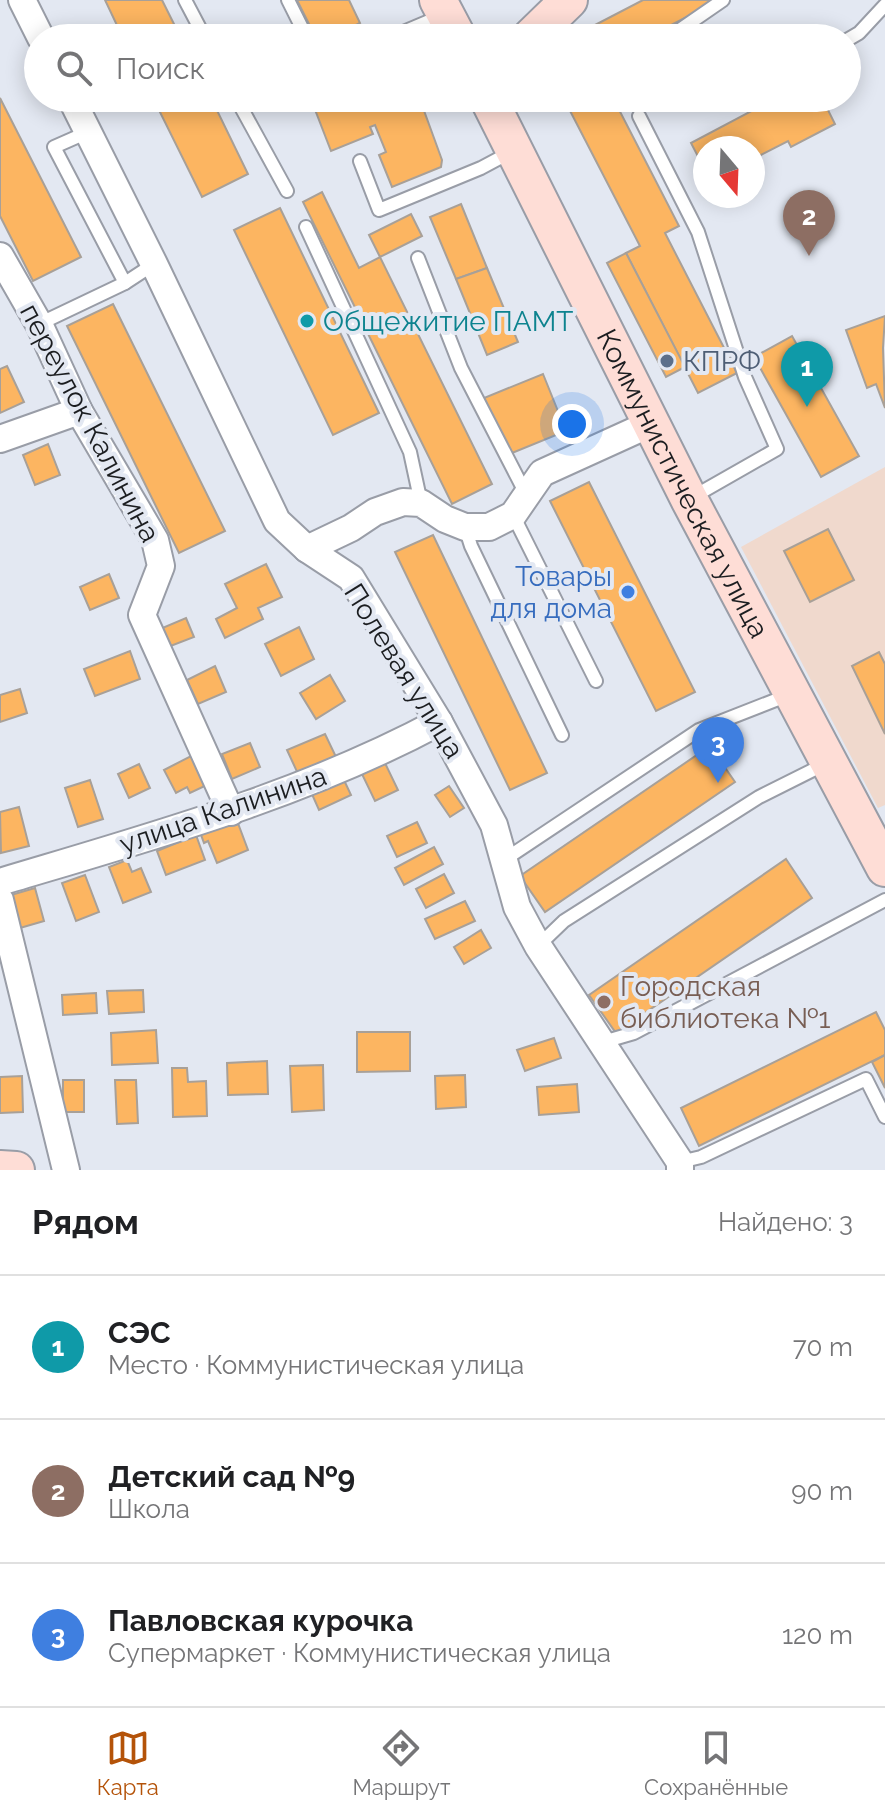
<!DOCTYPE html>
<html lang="ru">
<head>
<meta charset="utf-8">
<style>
  body { margin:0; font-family:Raleway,sans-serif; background:#f2f2f2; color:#202124 }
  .compass { position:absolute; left:693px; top:136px; width:72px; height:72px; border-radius:50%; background:#fff; box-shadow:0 4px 20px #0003; rotate:161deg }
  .you { position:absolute; left:572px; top:424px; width:28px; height:28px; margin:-20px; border:6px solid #fff; border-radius:50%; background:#1a73e8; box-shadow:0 0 0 12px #1a73e833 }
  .badge { display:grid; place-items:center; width:52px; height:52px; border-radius:50%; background:#b45309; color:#fff; font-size:26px; font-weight:700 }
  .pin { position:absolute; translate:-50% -66px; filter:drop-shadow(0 2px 4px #0008) }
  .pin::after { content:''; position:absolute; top:42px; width:28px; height:24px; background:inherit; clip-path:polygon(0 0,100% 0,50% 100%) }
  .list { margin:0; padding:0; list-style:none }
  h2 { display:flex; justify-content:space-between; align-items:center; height:104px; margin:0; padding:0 32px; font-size:34px }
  h2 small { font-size:26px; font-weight:400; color:#757577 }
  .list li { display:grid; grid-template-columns:52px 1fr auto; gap:24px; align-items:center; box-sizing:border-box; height:144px; padding:0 32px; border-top:2px solid #e0e0e0 }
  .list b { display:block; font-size:30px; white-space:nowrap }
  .list p { margin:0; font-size:26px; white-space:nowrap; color:#757577 }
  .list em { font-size:26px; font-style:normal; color:#757577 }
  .icon { flex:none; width:44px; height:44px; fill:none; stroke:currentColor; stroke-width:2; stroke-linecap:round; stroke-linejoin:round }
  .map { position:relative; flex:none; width:885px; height:1170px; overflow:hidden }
  .search { position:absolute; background:#fff; box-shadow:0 4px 20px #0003; left:24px; right:24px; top:24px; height:88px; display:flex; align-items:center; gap:20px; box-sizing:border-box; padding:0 28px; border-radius:44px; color:#757577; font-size:30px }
  .sheet { height:536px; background:#fff }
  nav { display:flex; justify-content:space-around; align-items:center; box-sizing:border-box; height:112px; border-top:2px solid #e0e0e0; background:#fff; font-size:22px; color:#757577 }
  nav a { display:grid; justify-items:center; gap:4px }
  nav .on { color:#b45309 }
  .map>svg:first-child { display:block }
</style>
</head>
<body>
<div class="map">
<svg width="885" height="1170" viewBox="0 0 885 1170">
  <rect width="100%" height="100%" fill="#e3e8f2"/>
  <polygon fill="#f0d9cd" points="885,467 885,805 878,808 741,547"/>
  <g fill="#fcb561" stroke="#a8a098" stroke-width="2">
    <polygon points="105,0 162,0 181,38 123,38"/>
    <polygon points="297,0 349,0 360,23 329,38 316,38"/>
    <polygon points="643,0 710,0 712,4 646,38 602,38 595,25"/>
    <polygon points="597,29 602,38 579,38"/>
    <polygon points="0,98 81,257 33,281 0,216"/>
    <polygon points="153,98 211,98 248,174 202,197"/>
    <polygon points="336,98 414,98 419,110 423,108 442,160 441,167 392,187 379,155 386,152 375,125 370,127 373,134 331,151 314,107"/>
    <polygon points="567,98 613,98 679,226 665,233 737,373 698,393 626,253 640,246 566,103 569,102"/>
    <polygon points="776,98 822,98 835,124 791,147 788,141 753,159 753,148 705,148 705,170 691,143"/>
    <polygon points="322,192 359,268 380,257 492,484 452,504 303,202"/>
    <polygon points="461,204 487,268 456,279 430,217"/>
    <polygon points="280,208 379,413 333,435 234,230"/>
    <polygon points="411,214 422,236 380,257 369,235"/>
    <polygon points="626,253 685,367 666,377 607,263"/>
    <polygon points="487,268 518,342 487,355 456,279"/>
    <polygon points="113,304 225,531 179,553 67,326"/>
    <polygon points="885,316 883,348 885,408 876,384 867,388 846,330"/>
    <polygon points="792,336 859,456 821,477 754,357"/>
    <polygon points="7,366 24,402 0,413 0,369"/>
    <polygon points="543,374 566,431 507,455 484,398"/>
    <polygon points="48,444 60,475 35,485 23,455"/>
    <polygon points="589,482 695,692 656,711 550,501"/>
    <polygon points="828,529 854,580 810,602 784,551"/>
    <polygon points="433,535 547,773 510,790 395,552"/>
    <polygon points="266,564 282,597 258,608 263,619 225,638 216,619 237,608 225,584"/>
    <polygon points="109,574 119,598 90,610 80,587"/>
    <polygon points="186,618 194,637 168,647 160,629"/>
    <polygon points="299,627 314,659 281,676 265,644"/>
    <polygon points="130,651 140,679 95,696 84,669"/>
    <polygon points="879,652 885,664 885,734 852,666"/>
    <polygon points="215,666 226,692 198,704 187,680"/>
    <polygon points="330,675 345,701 316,719 300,693"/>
    <polygon points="20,689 27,713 0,722 0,695"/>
    <polygon points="325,734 337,759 299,776 287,750"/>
    <polygon points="250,743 260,767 232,779 222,754"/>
    <polygon points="710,746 735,782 545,912 520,876"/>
    <polygon points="193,755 209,784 190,793 187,787 176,793 164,770"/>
    <polygon points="384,761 398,790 375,801 361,772"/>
    <polygon points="139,764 150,788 129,798 118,774"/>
    <polygon points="343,778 351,795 319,810 311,792"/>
    <polygon points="90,780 103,819 78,827 65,788"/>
    <polygon points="449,786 464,808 450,817 435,795"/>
    <polygon points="19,807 29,846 1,853 0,812"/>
    <polygon points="236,818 248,850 217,863 208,841 204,843 200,832"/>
    <polygon points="417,822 427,843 397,857 387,836"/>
    <polygon points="196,835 205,860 166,875 157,851"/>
    <polygon points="434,847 443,864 404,885 395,868"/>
    <polygon points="786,859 812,898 616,1033 589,995"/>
    <polygon points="127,860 132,872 141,868 151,892 123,903 109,867"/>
    <polygon points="444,874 454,893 426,908 416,889"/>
    <polygon points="85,875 99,912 76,921 62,883"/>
    <polygon points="35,888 44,921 20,928 11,895"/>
    <polygon points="465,901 475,921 435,939 425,919"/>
    <polygon points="481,930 491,948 464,964 454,947"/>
    <polygon points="143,990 144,1012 109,1014 107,991"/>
    <polygon points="96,993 97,1013 63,1015 62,995"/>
    <polygon points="876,1012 885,1030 885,1055 699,1146 681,1108"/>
    <polygon points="156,1030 158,1063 112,1065 111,1033"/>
    <polygon points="357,1032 410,1032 410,1071 357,1072"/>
    <polygon points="554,1038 561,1058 525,1071 517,1050"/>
    <polygon points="885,1055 885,1088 872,1062"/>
    <polygon points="267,1061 268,1094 228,1095 227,1063"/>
    <polygon points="323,1065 324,1110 292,1112 290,1066"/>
    <polygon points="172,1068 187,1068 188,1082 206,1081 207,1116 173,1117"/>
    <polygon points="465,1075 466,1107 436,1109 435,1076"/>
    <polygon points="22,1076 23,1112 0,1113 0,1077"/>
    <rect x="63" y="1080" width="21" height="32"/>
    <polygon points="115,1080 136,1080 138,1123 117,1124"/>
    <polygon points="577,1084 579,1112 539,1115 537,1087"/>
  </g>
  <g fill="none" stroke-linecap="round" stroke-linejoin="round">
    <defs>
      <g id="lane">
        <polyline points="185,0 205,38"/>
        <polyline points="288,0 307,38"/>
        <polyline points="389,38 441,16"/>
        <polyline points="668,38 723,0"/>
        <polyline points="847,40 859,33 885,5"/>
        <polyline points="236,98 287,191"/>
        <polyline points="240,105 254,98"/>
        <polyline points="639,116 698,232 745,377 777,449 691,498"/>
        <polyline points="88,132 54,147 125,283"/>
        <polyline points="360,161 379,210 481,168 511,152"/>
        <polyline points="306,227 410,452 421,503"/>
        <polyline points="418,258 461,368 526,494"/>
        <polyline points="39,324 125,283 154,264"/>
        <polyline points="513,515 596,681"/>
        <polyline points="465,527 471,546 562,735"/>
        <polyline points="504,860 699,730 791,694"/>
        <polyline points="538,946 564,921 759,797 825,764"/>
        <polyline points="603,1042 634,1033 885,900"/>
        <polyline points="680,1162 701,1157 866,1079 885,1117"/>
      </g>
      <g id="street">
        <polyline points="22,0 41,38"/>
        <polyline points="71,98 154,264 277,521 307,549 351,578 439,722 494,825 517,907 538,946 680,1162 680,1170"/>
        <polyline points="0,256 39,324 79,411 155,540 161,566 142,615 231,812"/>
        <polyline points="0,439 79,411"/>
        <polyline points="307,549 351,528 375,512 403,502 421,503 445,519 465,527 489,527 513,515 542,473 652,423"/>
        <path d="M 0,882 C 150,837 301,796 439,722"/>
        <polyline points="0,900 66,1170"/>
      </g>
      <g id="secondary">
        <polyline points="438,0 458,38"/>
        <polyline points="530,38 569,0"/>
        <path id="s1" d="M 488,98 L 689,499 L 885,868"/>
        <polyline points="0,1169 16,1170"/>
      </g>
    </defs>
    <use href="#lane" stroke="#999da7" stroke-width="16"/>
    <use href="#street" stroke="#999da7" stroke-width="30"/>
    <use href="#secondary" stroke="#999da7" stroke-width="40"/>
    <use href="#lane" stroke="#fff" stroke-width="12"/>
    <use href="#street" stroke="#fff" stroke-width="26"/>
    <use href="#secondary" stroke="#feddd6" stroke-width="36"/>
  </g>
  <circle fill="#0f9aa8" stroke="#e3e8f2" stroke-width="3" cx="307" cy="321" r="8"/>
  <circle fill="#5c6f8a" stroke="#e3e8f2" stroke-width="3" cx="667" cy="361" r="8"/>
  <circle fill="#3f7fe0" stroke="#e3e8f2" stroke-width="3" cx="628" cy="592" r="8"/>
  <circle fill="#8d6e63" stroke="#e3e8f2" stroke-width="3" cx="604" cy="1002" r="8"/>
  <g text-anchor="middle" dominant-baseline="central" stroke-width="8" stroke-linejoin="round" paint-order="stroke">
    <g font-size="28" fill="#0d838f" stroke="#e3e8f2" text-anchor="start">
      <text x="323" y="321">Общежитие ПАМТ</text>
    </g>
    <g font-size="28" fill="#4e5e75" stroke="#e3e8f2" text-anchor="start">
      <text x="683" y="361">КПРФ</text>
    </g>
    <g font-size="28" fill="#1b1d20" stroke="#e3e8f2">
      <text transform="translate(90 423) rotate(62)">переулок Калинина</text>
      <text stroke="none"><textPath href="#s1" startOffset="432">Коммунистическая улица</textPath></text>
      <text transform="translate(404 671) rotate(58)">Полевая улица</text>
      <text transform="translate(223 810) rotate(-19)">улица Калинина</text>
    </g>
    <g font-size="28" fill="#366cbe" stroke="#e3e8f2" text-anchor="end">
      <text x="612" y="576">Товары<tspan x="612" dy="32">для дома</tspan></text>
    </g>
    <g font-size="28" fill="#785e54" stroke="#e3e8f2" text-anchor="start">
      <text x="620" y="986">Городская<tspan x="620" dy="32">библиотека №1</tspan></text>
    </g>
  </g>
</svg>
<svg class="compass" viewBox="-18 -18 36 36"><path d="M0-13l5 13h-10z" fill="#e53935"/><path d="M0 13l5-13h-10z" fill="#757577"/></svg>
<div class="you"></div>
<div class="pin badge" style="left:807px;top:407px;background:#0f9aa8">1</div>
<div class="pin badge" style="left:809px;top:256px;background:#8d6e63">2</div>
<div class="pin badge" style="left:718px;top:783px;background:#3f7fe0">3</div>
<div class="search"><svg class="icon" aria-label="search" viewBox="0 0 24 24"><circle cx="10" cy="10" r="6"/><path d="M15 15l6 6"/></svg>Поиск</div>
</div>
<section class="sheet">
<h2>Рядом<small>Найдено: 3</small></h2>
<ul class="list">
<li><span class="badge" style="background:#0f9aa8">1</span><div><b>СЭС</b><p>Место · Коммунистическая улица</p></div><em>70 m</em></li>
<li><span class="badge" style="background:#8d6e63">2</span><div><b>Детский сад №9</b><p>Школа</p></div><em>90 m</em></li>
<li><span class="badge" style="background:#3f7fe0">3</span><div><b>Павловская курочка</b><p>Супермаркет · Коммунистическая улица</p></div><em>120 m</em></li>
</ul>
</section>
<nav>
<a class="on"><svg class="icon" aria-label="map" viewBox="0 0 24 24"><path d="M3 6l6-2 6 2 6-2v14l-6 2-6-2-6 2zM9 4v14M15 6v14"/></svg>Карта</a>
<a><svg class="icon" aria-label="directions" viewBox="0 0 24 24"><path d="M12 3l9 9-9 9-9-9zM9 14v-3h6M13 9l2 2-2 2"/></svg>Маршрут</a>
<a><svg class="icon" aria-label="saved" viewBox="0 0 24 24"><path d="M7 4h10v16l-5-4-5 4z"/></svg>Сохранённые</a>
</nav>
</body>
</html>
